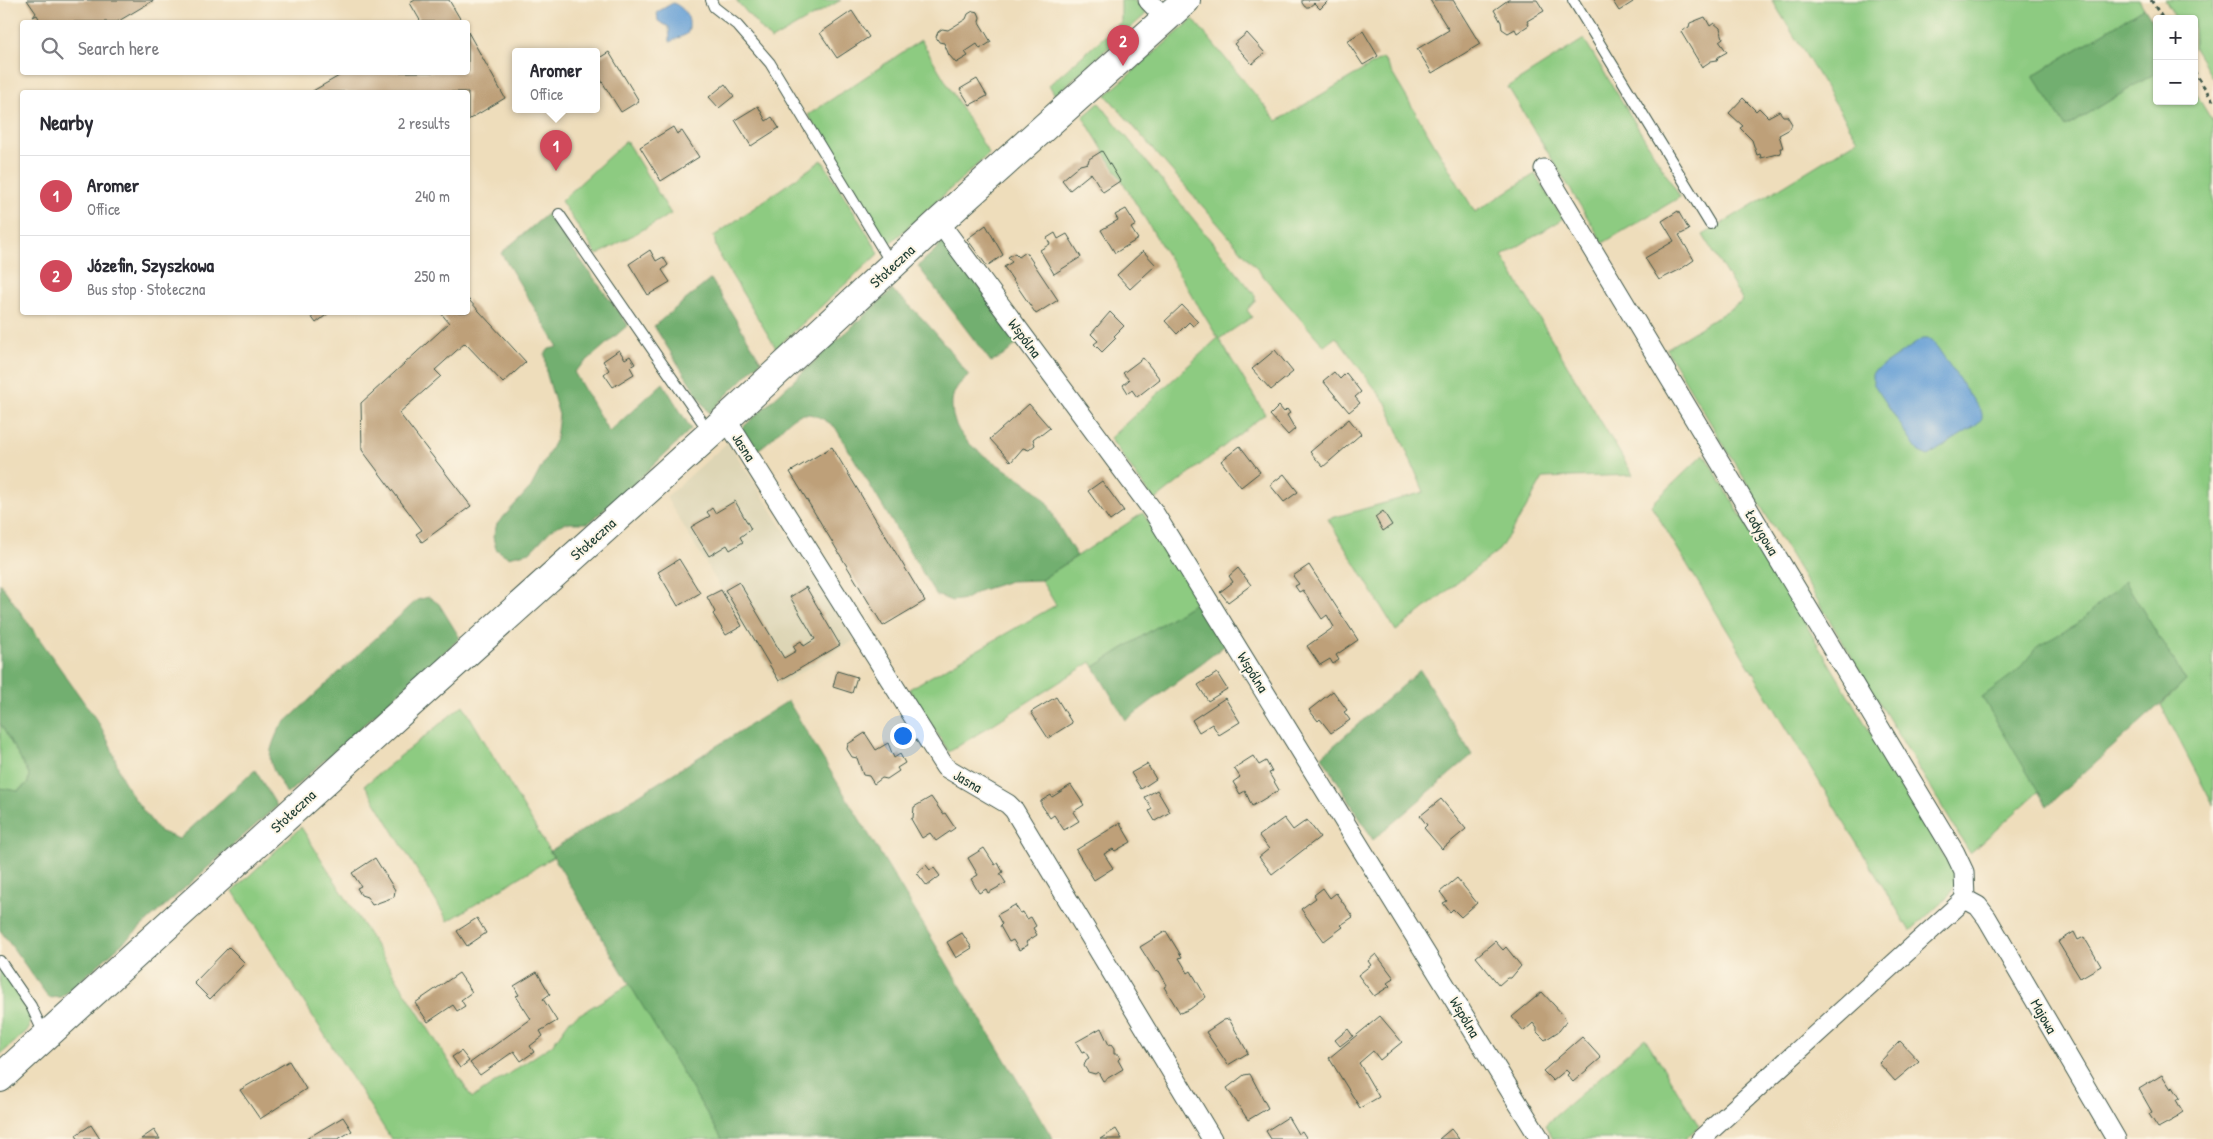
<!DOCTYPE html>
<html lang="en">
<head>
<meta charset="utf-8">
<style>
  body { margin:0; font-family:"Patrick Hand",sans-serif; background:#f2f2f3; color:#2b2b33 }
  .controls { position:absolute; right:15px; top:15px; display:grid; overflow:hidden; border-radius:5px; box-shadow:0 1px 4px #0004 }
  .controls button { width:45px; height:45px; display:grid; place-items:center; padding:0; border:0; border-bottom:1px solid #e1e1e2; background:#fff; color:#2b2b33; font:25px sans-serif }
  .you { position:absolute; left:902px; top:735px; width:18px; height:18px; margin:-12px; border:4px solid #fff; border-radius:50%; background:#1a73e8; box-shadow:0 0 0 8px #1a73e833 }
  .badge { display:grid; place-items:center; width:32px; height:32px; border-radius:50%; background:#d1495b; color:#fff; font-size:16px; font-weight:700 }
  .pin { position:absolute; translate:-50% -41px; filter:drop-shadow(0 1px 2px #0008) }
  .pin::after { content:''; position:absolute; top:26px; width:18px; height:15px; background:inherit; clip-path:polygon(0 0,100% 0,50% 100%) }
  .popup { position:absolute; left:512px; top:48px; width:88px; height:65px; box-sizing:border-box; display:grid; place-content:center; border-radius:5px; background:#fff; filter:drop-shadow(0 1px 4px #0005); font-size:16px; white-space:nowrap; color:#7c7c81 }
  .popup b { font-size:19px; color:#2b2b33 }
  .popup::after { content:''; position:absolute; left:50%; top:100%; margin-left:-10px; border:10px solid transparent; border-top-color:#fff }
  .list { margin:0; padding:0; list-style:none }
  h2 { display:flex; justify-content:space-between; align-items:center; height:65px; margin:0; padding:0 20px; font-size:21px }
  h2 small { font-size:16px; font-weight:400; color:#7c7c81 }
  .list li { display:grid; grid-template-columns:32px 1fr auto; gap:15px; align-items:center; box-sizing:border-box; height:80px; padding:0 20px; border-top:1px solid #e1e1e2 }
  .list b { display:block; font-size:19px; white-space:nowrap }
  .list p { margin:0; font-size:16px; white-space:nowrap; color:#7c7c81 }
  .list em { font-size:16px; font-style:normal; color:#7c7c81 }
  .icon { flex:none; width:28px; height:28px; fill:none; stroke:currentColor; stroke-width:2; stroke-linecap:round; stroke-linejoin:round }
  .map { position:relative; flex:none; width:2213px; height:1139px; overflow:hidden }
  .search { position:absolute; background:#fff; box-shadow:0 1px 4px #0004; left:20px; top:20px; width:450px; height:55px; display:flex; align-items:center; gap:12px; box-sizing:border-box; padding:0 18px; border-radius:5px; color:#7c7c81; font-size:19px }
  .panel { position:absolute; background:#fff; box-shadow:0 1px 4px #0004; left:20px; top:90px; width:450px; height:225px; border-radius:5px }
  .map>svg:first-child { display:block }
</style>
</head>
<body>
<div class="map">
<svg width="2213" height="1139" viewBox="0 0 2213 1139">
  <rect width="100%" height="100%" fill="#fcf5e5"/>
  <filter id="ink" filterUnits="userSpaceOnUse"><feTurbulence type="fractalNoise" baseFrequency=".02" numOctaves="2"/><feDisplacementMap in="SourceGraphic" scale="10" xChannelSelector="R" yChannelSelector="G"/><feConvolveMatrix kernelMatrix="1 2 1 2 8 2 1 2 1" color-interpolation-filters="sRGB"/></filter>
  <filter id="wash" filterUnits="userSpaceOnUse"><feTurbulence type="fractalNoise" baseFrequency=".0096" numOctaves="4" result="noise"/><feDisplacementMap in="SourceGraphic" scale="20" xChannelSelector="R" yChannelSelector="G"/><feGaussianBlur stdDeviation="1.12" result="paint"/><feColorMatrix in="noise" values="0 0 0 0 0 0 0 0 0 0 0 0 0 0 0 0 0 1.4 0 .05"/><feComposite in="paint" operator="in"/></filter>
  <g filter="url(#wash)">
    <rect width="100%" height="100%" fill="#edb"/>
    <polygon fill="#ddd5b5" points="728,442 855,640 779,685 666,497"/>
    <g fill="#8dcb81" stroke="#56845a">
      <polygon points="736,0 841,0 771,40"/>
      <polygon points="1121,0 1134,0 1146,14 1055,95 1049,85 1121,22"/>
      <polygon points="1772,0 2139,0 2144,8 2033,76 2066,127 2157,72 2157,101 2194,101 2194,91 2213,122 2213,805 2161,705 2186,681 2125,582 2076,625 2027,662 2006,681 1982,697 2039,791 1970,853 1666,349 1743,301 1703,235 1858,140"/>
      <polygon points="2165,0 2213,0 2213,79 2194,48 2194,19 2176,19"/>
      <polygon points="1193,19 1277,121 1383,58 1475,212 1535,174 1563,219 1502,256 1633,475 1543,478 1525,510 1499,550 1396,631 1328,519 1424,492 1386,403 1336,337 1324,346 1106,95"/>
      <polygon points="1584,39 1680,197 1603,243 1508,87"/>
      <polygon points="921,40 989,154 887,246 808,115"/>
      <polygon points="1099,103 1255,295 1255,301 1247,310 1252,317 1219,339 1265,414 1154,501 1110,438 1218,338 1083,117"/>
      <polygon points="626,141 671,214 597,255 561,201"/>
      <polygon points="822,160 879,253 776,348 720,256 716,247 714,236"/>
      <polygon points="1704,454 1955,874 1957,882 1949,896 1910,931 1651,505"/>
      <polygon points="1143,513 1199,600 1094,667 1091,662 949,752 909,689 1056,605 1041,580"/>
      <polygon points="463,705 553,857 448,921 365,785"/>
      <polygon points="0,723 29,774 28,783 17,791 0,788"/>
      <polygon points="301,827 472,1098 552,1045 570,1020 630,984 722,1139 391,1139 233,891"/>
      <polygon points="0,969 30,1011 29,1029 0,1055"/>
      <polygon points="1645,1038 1699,1126 1685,1139 1553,1139 1545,1125"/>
    </g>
    <g fill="#72af6f" stroke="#487652">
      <polygon points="2144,8 2157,29 2157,72 2066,127 2033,76"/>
      <polygon points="547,214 628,325 574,372 609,432 663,383 691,429 639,479 589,523 564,523 552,529 530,552 508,557 496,549 493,537 497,524 531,487 556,439 559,415 547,375 545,354 549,349 558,347 501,253"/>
      <polygon points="946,240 1019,342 1003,356 991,362 918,266"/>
      <polygon points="711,279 761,361 709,413 654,326"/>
      <path d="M 892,290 C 923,316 945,343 969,376 C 958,383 951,393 952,407 C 953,454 1019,468 1044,499 C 1050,506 1053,515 1057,523 C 1063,534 1070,545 1077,556 L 1041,580 L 1010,581 L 979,591 L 966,599 L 952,601 L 936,595 L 835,427 C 790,393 788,434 755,451 L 741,429 Z"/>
      <polygon points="2125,581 2186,681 2047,806 1982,697 2017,671 2038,646 2076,625"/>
      <polygon points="0,583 100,725 111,747 121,776 133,797 159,831 179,839 255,770 277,806 62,997 49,998 0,930 0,788 18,791 28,783 29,774 0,723"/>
      <path d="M 429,597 L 439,604 L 460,638 L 287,794 C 270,763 263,762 280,727 L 417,600 Z"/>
      <polygon points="1199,600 1227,644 1126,720 1094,667"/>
      <polygon points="1420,670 1472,755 1373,840 1322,756"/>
      <polygon points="788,701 1027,1096 1053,1139 722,1139 550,851"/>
    </g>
    <g fill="#659fd5" stroke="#426e84">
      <path d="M 673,3 C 686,8 693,21 687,34 L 670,42 L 669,27 L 658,21 L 657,12 Z"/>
      <polygon points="1922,339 1928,339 1935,344 1982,413 1982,419 1978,424 1928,456 1919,452 1915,447 1873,383 1873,372"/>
    </g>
    <g id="blocks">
      <g fill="#bea079">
        <polygon points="27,0 154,0 117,22 41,22 37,15 33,17 36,13"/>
        <polygon points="415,0 449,0 462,22 421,22 410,3"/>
        <polygon points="1302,0 1329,0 1320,9 1314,3 1309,7 1305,7 1302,3"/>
        <polygon points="1430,0 1453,0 1480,44 1432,73 1417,49 1449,30"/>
        <polygon points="1508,0 1537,0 1544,11 1527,21 1529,25 1517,33 1515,29 1508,33 1502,29 1501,22 1494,10"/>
        <polygon points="1612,0 1632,0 1633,2 1619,11"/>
        <polygon points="852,11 869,37 837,58 820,33"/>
        <polygon points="973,11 978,12 980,17 979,22 991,42 980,49 977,44 965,52 968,56 956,63 949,55 944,43 939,42 936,37 938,32 942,29 948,30 966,19 968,14"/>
        <polygon points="1705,17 1710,26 1714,23 1720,28 1723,38 1719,41 1727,52 1718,57 1717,60 1711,61 1702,67 1681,32 1689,27 1690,23"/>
        <polygon points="1363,31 1378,56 1363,65 1347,41"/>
        <polygon points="468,32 505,98 468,120 468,92 311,92 346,72 468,72"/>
        <polygon points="1247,33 1265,53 1252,64 1234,44"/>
        <polygon points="609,52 639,101 621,112 596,72 596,60"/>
        <polygon points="977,79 987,96 970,105 960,89"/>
        <polygon points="725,84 734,96 719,108 709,97"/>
        <polygon points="1743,98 1756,111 1759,108 1768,117 1779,111 1783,116 1787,116 1792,124 1790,129 1779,135 1783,148 1780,148 1781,153 1761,158 1760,154 1757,155 1752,140 1740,128 1743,126 1729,113"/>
        <polygon points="758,106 766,121 772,117 779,128 751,146 735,120"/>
        <polygon points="673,127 677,134 682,131 699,157 661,181 640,147"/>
        <polygon points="1102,151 1120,181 1103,192 1091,173 1070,190 1062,180 1080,165 1088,163 1089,159"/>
        <polygon points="1126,209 1136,225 1131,228 1138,239 1115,253 1101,230 1118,220 1115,215"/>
        <polygon points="1678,211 1689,230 1679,235 1694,260 1681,269 1659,280 1645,258 1674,241 1662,221"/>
        <polygon points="986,225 1003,255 987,266 967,239"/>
        <polygon points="1055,233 1058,239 1067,234 1081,257 1054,274 1040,250 1050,244 1047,238"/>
        <polygon points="650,250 656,261 663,257 668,265 662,270 670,282 648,295 629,264"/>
        <polygon points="1143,251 1156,265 1130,289 1117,275"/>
        <polygon points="1026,252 1058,300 1036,314 1004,267 1012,262 1008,257 1015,253 1019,257"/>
        <polygon points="468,299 526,362 503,383 465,343 435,370 441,376 399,413 471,506 422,542 416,534 422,530 362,450 361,403 449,323 440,312 468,312"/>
        <polygon points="1182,305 1198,322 1193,326 1189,322 1177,334 1165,321"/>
        <polygon points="308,312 330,312 316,323"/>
        <polygon points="1110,312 1124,326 1114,336 1116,338 1102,352 1094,344 1098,341 1091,334"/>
        <polygon points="619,350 625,359 630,356 635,364 630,367 634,374 613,387 604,374 609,370 603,361"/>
        <polygon points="1275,350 1293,372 1271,390 1252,369"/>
        <polygon points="1143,358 1160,379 1137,397 1132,390 1128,393 1123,385 1129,380 1123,373"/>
        <polygon points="1334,372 1340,379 1346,373 1361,392 1355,397 1360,403 1349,412 1323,381"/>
        <polygon points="1029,404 1050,428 1041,435 1038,435 1033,439 1035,445 1029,450 1023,448 1011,462 990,439"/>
        <polygon points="1279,406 1284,412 1287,409 1290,413 1287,415 1295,429 1288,435 1270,415"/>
        <polygon points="1349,419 1361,434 1323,467 1310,452"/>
        <polygon points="1240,446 1260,472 1241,487 1221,461"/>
        <polygon points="832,447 925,601 883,626 790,472"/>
        <polygon points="1284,474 1298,492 1284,502 1270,485"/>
        <polygon points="1102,481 1124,511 1110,521 1088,491"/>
        <polygon points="735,501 751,529 740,537 743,542 730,550 727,545 709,556 691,527 710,516 707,512 712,508 715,513"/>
        <polygon points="1383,511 1392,525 1383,531 1375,517"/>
        <polygon points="679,559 700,593 678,606 658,572"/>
        <polygon points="1309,565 1358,640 1336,655 1339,660 1333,664 1330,659 1320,665 1307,646 1334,627 1327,615 1322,619 1303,590 1299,592 1295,586 1299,584 1293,576"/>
        <polygon points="1238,568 1251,585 1228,602 1220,592 1233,582 1229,576"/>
        <polygon points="739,582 784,658 796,651 793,646 801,641 804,646 815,639 790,597 806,587 840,645 779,681 725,590"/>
        <polygon points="721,590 742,626 726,635 713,614 715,612 707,597"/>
        <polygon points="837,671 857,677 852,693 833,687"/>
        <polygon points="1217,673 1227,689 1208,701 1198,685"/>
        <polygon points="1333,691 1347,710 1344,712 1350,720 1331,733 1320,719 1318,721 1309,710"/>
        <polygon points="1056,697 1072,723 1048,738 1031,712"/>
        <polygon points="1225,698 1240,722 1219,735 1212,724 1199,732 1192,720"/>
        <polygon points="865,733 876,750 888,743 894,758 900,754 905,763 897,768 899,771 887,779 882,778 874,784 869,776 863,775 857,758 852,757 847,749 848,744"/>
        <polygon points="1253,756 1259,765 1266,761 1272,772 1269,773 1279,790 1252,806 1245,791 1240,794 1233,782 1240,777 1234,768"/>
        <polygon points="1147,764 1156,779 1141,789 1131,773"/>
        <polygon points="1071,785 1084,805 1073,812 1079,821 1064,830 1054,815 1050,818 1041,804 1041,801 1051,795 1052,797"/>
        <polygon points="1157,790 1170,812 1155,821 1149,811 1152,809 1145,797"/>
        <polygon points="931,797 943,814 945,813 955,828 936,841 930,833 922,838 911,819 913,818 914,807"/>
        <polygon points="1441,799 1466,829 1442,849 1424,828 1427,825 1420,816"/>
        <polygon points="1284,818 1293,830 1307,820 1320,837 1272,874 1259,857 1269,849 1259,836"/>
        <polygon points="1120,823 1131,842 1115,851 1113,849 1104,854 1113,868 1094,880 1076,850"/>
        <polygon points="984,848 995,865 998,863 1003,872 1000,874 1006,883 988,893 986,889 979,893 971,879 978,875 968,858"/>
        <polygon points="375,858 395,890 394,897 372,905 367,897 361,895 357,888 361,886 352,873"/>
        <polygon points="926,865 930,870 934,868 940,876 927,886 917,873"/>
        <polygon points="1457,878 1477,903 1461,917 1453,909 1450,912 1443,903 1447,901 1440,892"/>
        <polygon points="1323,888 1330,898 1336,893 1353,917 1341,925 1343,927 1324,941 1301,909 1316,898 1314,895"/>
        <polygon points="1015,905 1020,913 1023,912 1027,919 1031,917 1036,926 1033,928 1037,935 1026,942 1028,945 1019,950 1013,940 1009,942 1000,926 1002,924 997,915"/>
        <polygon points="477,918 486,933 467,946 457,931"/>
        <polygon points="1166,931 1182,957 1179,958 1188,973 1191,971 1206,997 1190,1009 1180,1013 1164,987 1167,985 1159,971 1156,972 1140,947"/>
        <polygon points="2074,932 2078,940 2084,937 2101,966 2080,978 2058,942"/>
        <polygon points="962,933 972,948 956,958 947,942"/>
        <polygon points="1495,941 1503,950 1506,947 1521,966 1511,978 1507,978 1499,985 1476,957"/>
        <polygon points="229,947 245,963 210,999 194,983"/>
        <polygon points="1376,954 1394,978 1387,983 1390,986 1374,996 1358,975 1371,965 1368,961"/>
        <polygon points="537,972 550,994 543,999 557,1021 540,1031 543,1036 530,1046 534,1052 521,1061 514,1051 480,1075 470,1063 531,1019 516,996 519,995 514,986"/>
        <polygon points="459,973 472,992 461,1000 465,1006 457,1011 453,1005 428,1022 415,1003"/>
        <polygon points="1542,992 1564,1016 1566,1022 1559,1031 1545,1040 1537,1032 1537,1028 1533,1023 1524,1031 1512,1017"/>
        <polygon points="1380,1016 1402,1042 1380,1060 1373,1051 1359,1063 1379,1097 1360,1108 1329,1058"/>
        <polygon points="1229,1019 1248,1053 1228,1065 1206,1032 1224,1020"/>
        <polygon points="1101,1028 1109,1045 1111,1044 1114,1048 1114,1054 1118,1054 1120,1058 1118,1060 1123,1069 1103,1081 1098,1072 1095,1074 1088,1072 1084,1066 1086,1060 1089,1058 1085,1051 1082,1052 1076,1042"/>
        <polygon points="1348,1029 1353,1036 1340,1046 1335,1040"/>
        <polygon points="1582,1037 1601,1058 1573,1082 1567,1075 1569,1073 1566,1070 1553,1081 1543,1071"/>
        <polygon points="1900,1041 1919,1061 1895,1081 1879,1063"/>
        <polygon points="461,1051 469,1061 460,1068 452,1057"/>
        <polygon points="289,1061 306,1089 260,1119 240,1090"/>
        <polygon points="1250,1074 1268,1108 1248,1120 1227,1088 1244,1075"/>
        <polygon points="2162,1075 2171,1089 2173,1087 2180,1098 2176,1100 2183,1112 2177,1116 2178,1117 2158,1128 2149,1114 2152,1112 2139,1089"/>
        <polygon points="343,1117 352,1131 338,1139 306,1139"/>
        <polygon points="1288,1117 1298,1134 1302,1131 1307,1139 1271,1139 1266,1131"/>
        <polygon points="91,1125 100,1139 78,1139 76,1135"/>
        <polygon points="1116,1129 1122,1139 1100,1139"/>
        <polygon points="1451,1129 1459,1139 1439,1139"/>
        <polygon points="154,1130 160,1139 141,1139"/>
      </g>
    </g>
  </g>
  <g filter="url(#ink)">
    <use href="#blocks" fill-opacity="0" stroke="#3e5548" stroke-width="1"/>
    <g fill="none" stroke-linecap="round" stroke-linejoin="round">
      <defs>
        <g id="lane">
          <polyline points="711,0 714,7 737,25 770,63 891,263"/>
          <polyline points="1573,0 1710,224"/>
          <polyline points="559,214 710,433"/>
          <polyline points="0,961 31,1006 44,1034"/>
        </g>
        <g id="street">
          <polyline points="1148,0 1165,18"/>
          <polyline points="1544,169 1955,853 1964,872 1965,899"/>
          <polyline points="939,222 1153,511 1540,1139"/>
          <polyline points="726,419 945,767 1008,804 1014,810 1212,1139"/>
          <polyline points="1965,899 1978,906 1987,918 2116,1139"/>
          <polyline points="1701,1139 1965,899"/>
        </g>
        <polyline id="secondary" points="0,1078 398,715 711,433 939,222 1186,0"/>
      </defs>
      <use href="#lane" stroke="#3e5548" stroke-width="12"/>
      <use href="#street" stroke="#3e5548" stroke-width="21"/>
      <use href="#secondary" stroke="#3e5548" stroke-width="30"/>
      <g stroke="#3e5548" stroke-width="3" stroke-dasharray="4 4" stroke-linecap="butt">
        <polyline points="2151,0 2163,19"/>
        <polyline points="2194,71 2213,101"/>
      </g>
      <use href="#lane" stroke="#fff" stroke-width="10"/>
      <use href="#street" stroke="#fff" stroke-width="19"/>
      <use href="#secondary" stroke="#fff" stroke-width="28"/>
    </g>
  </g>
  <g text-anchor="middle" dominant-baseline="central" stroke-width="4" stroke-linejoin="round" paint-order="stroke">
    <g font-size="15" fill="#1f3d34" stroke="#fcf5e5">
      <text transform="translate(892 266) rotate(-43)">Stołeczna</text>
      <text transform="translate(1025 338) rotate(53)">Wspólna</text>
      <text transform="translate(744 447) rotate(58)">Jasna</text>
      <text transform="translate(1762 532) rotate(59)">Łodygowa</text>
      <text transform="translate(593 539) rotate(-42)">Stołeczna</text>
      <text transform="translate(1253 672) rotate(58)">Wspólna</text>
      <text transform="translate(968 781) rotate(30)">Jasna</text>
      <text transform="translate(293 811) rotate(-43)">Stołeczna</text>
      <text transform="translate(2044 1016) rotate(60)">Majowa</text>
      <text transform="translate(1465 1017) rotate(59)">Wspólna</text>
    </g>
  </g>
</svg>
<div class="controls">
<button>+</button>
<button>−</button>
</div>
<div class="you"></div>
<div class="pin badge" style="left:556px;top:171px">1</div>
<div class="popup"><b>Aromer</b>Office</div>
<div class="pin badge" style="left:1123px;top:66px">2</div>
<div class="search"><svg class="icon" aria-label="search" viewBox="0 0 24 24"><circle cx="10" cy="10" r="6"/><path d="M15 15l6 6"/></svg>Search here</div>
<section class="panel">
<h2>Nearby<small>2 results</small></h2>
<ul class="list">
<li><span class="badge">1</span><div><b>Aromer</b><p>Office</p></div><em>240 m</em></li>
<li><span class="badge">2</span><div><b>Józefin, Szyszkowa</b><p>Bus stop · Stołeczna</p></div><em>250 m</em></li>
</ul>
</section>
</div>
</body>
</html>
